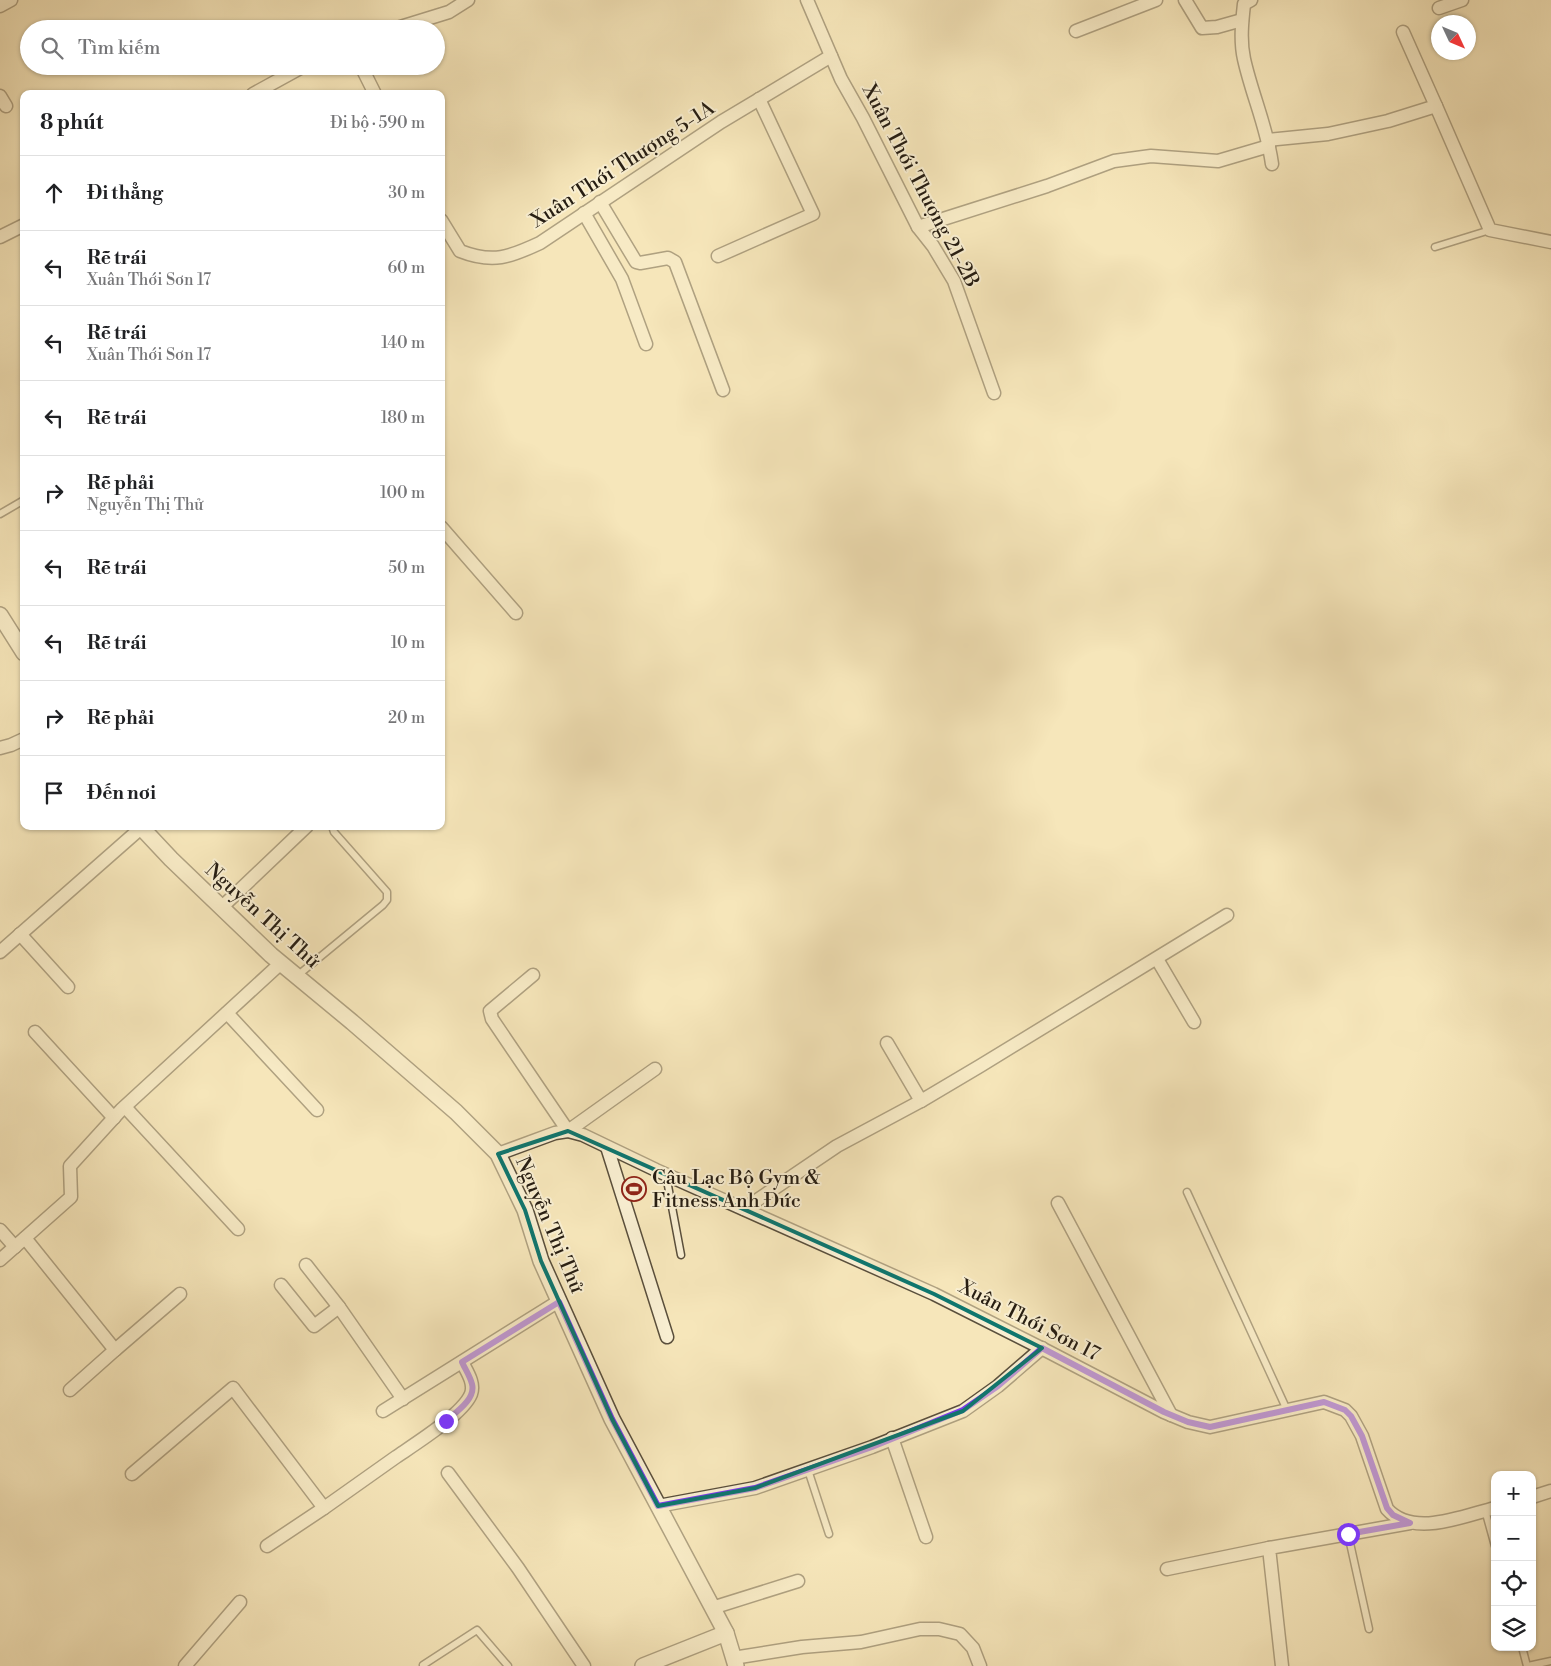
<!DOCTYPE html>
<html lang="vi">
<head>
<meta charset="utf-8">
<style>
  body { margin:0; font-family:"Libre Bodoni",serif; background:#f6f6f6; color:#202124 }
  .controls { position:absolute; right:15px; bottom:15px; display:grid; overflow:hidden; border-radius:10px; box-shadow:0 1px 4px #0004 }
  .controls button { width:45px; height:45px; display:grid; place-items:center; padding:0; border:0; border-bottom:1px solid #e0e0e0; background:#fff; color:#202124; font:25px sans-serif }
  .compass { position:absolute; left:1431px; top:15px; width:45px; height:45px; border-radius:50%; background:#fff; box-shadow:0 1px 4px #0004; rotate:134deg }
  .stop { position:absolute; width:15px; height:15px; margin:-11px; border:4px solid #7c3aed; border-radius:50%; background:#fff }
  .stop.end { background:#7c3aed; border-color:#fff; box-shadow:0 1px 5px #0008 }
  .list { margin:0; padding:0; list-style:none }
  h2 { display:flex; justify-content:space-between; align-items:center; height:65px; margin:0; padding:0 20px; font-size:21px }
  h2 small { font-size:16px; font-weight:400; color:#757577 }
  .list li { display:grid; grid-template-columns:32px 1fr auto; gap:15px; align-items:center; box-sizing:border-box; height:75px; padding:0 20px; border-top:1px solid #e0e0e0 }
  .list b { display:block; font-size:19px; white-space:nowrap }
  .list p { margin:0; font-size:16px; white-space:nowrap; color:#757577 }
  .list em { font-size:16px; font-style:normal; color:#757577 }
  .icon { flex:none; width:28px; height:28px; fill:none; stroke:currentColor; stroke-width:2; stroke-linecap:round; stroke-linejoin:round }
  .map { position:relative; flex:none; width:1551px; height:1666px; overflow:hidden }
  .search { position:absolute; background:#fff; box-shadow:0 1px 4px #0004; left:20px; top:20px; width:425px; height:55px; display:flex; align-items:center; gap:12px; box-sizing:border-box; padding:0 18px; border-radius:28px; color:#757577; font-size:19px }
  .panel { position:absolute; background:#fff; box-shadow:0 1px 4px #0004; left:20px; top:90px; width:425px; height:740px; border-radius:10px }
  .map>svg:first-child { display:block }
</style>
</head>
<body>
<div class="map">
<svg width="1551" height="1666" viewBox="0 0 1551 1666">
  <rect width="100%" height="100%" fill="#f6e6ba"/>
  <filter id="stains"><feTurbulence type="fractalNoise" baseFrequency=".004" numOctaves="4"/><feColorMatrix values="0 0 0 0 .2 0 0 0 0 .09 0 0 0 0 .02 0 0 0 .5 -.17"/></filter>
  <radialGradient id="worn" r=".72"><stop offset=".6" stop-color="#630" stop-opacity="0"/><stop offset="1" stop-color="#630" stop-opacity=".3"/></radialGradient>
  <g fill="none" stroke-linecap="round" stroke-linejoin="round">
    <defs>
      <g id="service">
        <polyline points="1435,247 1490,230"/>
        <polyline points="0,514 24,500"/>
        <polyline points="297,976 383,905 387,900 387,892 334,832 332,826"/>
        <polyline points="666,1175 681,1255"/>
        <polyline points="1187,1192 1287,1410"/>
        <polyline points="808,1470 829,1534"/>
        <polyline points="1485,1510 1495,1546"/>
        <polyline points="1348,1534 1369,1629"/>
        <polyline points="1522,1647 1527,1666"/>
        <polyline points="423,1665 477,1630 508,1666"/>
        <polyline points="1528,1666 1551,1661"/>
      </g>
      <g id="minor">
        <polyline points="807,0 841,79 863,118 918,227 933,246 954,281 994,393"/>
        <polyline points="1185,0 1202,28 1217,27 1242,20"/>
        <path d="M 1251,0 L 1244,4 C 1242,22 1240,41 1244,59 C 1252,95 1267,127 1272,164"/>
        <polyline points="0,6 11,0"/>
        <polyline points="1439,8 1462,0"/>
        <polyline points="394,29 449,12 468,0"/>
        <polyline points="1076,31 1156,0"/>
        <polyline points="1403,32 1436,106"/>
        <polyline points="361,66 375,94"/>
        <polyline points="253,94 304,66"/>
        <polyline points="0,96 6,106"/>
        <polyline points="1268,140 1328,134 1388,121 1436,106 1490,230 1551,242"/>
        <polyline points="600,202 636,262 640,263 668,258 675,262 723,390"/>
        <polyline points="584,213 622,279 646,344"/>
        <path d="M 441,220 L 460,251 C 493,264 510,257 540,243 L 721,122 L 831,56"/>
        <polyline points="918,227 1047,186 1114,161 1151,156 1218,161 1269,146"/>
        <polyline points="0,237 24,225"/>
        <polyline points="718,256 813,214 759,99"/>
        <polyline points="441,527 516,613"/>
        <polyline points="0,748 11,745 24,739"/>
        <polyline points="222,907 307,826"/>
        <polyline points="20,934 68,987"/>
        <polyline points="0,952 141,828"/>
        <polyline points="1157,959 1194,1022"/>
        <polyline points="533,975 490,1011 492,1019 568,1131 655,1069"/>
        <polyline points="227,1013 317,1110"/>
        <polyline points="35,1032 114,1118"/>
        <polyline points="887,1043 921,1101"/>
        <polyline points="125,1107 238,1229"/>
        <polyline points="607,1147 667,1337"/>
        <path d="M 498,1154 L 555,1133 L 568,1131 L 583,1135 L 656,1170 L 934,1294 L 1049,1352 L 1164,1412 L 1188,1422 L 1210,1427 L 1324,1402 L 1345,1410 L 1351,1416 L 1362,1436 L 1387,1509 C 1413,1538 1463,1516 1495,1508"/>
        <polyline points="1058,1203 1171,1415"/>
        <polyline points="744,1209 837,1146 921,1101 980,1066 1227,915"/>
        <polyline points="0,1230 15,1247"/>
        <polyline points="25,1238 115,1350 180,1294"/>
        <polyline points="0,1260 71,1197 70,1166 121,1110 281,963"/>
        <polyline points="306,1265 339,1307"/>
        <polyline points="281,1285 314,1326 339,1307 403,1399"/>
        <polyline points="70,1390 115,1350"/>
        <polyline points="383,1411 559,1301"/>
        <polyline points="892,1438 926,1537"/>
        <polyline points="448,1473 518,1568 584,1666"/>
        <path d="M 132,1474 L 233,1388 L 324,1508 C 348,1491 372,1474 396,1457 C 415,1444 463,1414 471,1394 C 475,1383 467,1372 462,1362"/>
        <polyline points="1532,1497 1551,1491"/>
        <polyline points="658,1506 755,1488 872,1447 963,1411 998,1386 1042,1348"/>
        <polyline points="267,1546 324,1508"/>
        <polyline points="1167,1569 1269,1548"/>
        <polyline points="712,1608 798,1581"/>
        <polyline points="733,1658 802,1647 861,1642 920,1629 939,1629 960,1634 973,1648 980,1666"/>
        <polyline points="185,1666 240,1602"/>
        <polyline points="1282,1666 1269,1548 1410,1523"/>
      </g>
      <g id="tertiary">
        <polyline points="0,615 24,653"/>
        <polyline points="140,826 171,859 271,955 352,1022 456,1112 498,1154 525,1210 541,1261 612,1419 726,1633 736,1666"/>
        <polyline points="643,1666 726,1633"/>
      </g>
    </defs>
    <use href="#service" stroke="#5a4f3c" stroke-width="9"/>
    <use href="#minor" stroke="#5a4f3c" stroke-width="15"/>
    <use href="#tertiary" stroke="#5a4f3c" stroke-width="18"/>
    <use href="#service" stroke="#f9efd2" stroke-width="6"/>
    <use href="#minor" stroke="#f9efd2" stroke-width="12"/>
    <use href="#tertiary" stroke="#f9efd2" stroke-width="15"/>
  </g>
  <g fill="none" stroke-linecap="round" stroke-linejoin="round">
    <path stroke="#7c3aed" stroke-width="6" d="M 446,1421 C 456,1412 476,1399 472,1384 C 470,1376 465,1369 462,1362 L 559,1302 L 612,1419 L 658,1506 L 755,1488 L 872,1447 L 963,1410 L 998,1386 L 1042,1348 L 1164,1412 L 1188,1422 L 1210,1427 L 1324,1402 L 1345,1410 L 1351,1416 L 1362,1436 L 1387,1508 L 1393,1515 L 1410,1523 L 1348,1534"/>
  </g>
  <path d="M0 0H1551V1666H0ZM 568,1131 L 934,1294 L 1042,1348 L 963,1411 L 755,1488 L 658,1506 L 612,1419 L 541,1261 L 525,1210 L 498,1154 Z" fill="#f6e6ba" fill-opacity=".55" fill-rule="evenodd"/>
  <path fill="none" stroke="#0f766e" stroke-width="4" stroke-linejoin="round" d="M 568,1131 L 934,1294 L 1042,1348 L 963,1411 L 755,1488 L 658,1506 L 612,1419 L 541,1261 L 525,1210 L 498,1154 Z"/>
  <defs>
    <symbol id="stadium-ring" viewBox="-11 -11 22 22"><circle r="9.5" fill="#f9efd2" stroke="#8f2418" stroke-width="1.5"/><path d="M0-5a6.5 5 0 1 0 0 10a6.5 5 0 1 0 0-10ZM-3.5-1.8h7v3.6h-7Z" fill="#8f2418"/></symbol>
  </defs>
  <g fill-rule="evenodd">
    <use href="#stadium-ring" x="620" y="1175" width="28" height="28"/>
  </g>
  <g text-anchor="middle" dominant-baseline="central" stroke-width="4" stroke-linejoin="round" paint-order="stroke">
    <g font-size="20" fill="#261d12" stroke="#f9efd2">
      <text transform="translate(623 165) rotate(-33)">Xuân Thới Thượng 5-1A</text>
      <text transform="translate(920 186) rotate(62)">Xuân Thới Thượng 21-2B</text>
      <text transform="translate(262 916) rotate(42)">Nguyễn Thị Thử</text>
      <text transform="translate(549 1225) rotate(67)">Nguyễn Thị Thử</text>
      <text transform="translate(1029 1321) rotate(27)">Xuân Thới Sơn 17</text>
    </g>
    <g font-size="20" fill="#261d12" stroke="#f9efd2" text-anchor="start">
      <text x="652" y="1178">Câu Lạc Bộ Gym &amp;<tspan x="652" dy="23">Fitness Anh Đức</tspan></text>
    </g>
  </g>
  <rect width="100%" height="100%" filter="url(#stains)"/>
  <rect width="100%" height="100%" fill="url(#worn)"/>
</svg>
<div class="controls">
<button>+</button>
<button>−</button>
<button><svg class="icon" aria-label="locate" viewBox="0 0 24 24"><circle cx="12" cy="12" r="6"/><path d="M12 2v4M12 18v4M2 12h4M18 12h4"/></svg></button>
<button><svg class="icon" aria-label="layers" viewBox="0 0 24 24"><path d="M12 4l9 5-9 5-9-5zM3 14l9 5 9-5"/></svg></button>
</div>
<svg class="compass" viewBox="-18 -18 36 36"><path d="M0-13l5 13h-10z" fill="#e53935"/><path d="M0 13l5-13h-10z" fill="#757577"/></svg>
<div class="stop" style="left:1348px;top:1534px"></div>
<div class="stop end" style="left:446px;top:1421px"></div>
<div class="search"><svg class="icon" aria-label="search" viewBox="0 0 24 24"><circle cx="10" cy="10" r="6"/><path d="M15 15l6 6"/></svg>Tìm kiếm</div>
<section class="panel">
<h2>8 phút<small>Đi bộ · 590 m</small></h2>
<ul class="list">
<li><svg class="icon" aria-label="ahead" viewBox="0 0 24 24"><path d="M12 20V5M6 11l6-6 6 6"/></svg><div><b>Đi thẳng</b></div><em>30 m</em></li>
<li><svg class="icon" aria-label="left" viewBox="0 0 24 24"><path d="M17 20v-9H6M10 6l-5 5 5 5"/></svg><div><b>Rẽ trái</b><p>Xuân Thới Sơn 17</p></div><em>60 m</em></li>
<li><svg class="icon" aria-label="left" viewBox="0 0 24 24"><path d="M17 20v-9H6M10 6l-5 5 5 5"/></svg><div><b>Rẽ trái</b><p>Xuân Thới Sơn 17</p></div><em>140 m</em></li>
<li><svg class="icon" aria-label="left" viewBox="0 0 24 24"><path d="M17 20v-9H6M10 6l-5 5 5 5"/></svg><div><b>Rẽ trái</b></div><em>180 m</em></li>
<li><svg class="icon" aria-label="right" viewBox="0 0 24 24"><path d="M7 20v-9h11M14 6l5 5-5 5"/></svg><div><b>Rẽ phải</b><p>Nguyễn Thị Thử</p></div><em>100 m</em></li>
<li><svg class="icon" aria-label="left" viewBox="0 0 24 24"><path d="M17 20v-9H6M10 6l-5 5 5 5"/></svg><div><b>Rẽ trái</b></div><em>50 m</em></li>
<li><svg class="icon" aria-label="left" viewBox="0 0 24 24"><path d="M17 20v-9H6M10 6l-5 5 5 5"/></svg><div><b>Rẽ trái</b></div><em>10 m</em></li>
<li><svg class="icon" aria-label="right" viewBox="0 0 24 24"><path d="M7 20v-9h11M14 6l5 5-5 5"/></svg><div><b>Rẽ phải</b></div><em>20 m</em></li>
<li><svg class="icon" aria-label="arrive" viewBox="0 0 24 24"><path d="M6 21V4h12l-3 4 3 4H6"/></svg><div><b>Đến nơi</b></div></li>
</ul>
</section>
</div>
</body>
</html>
